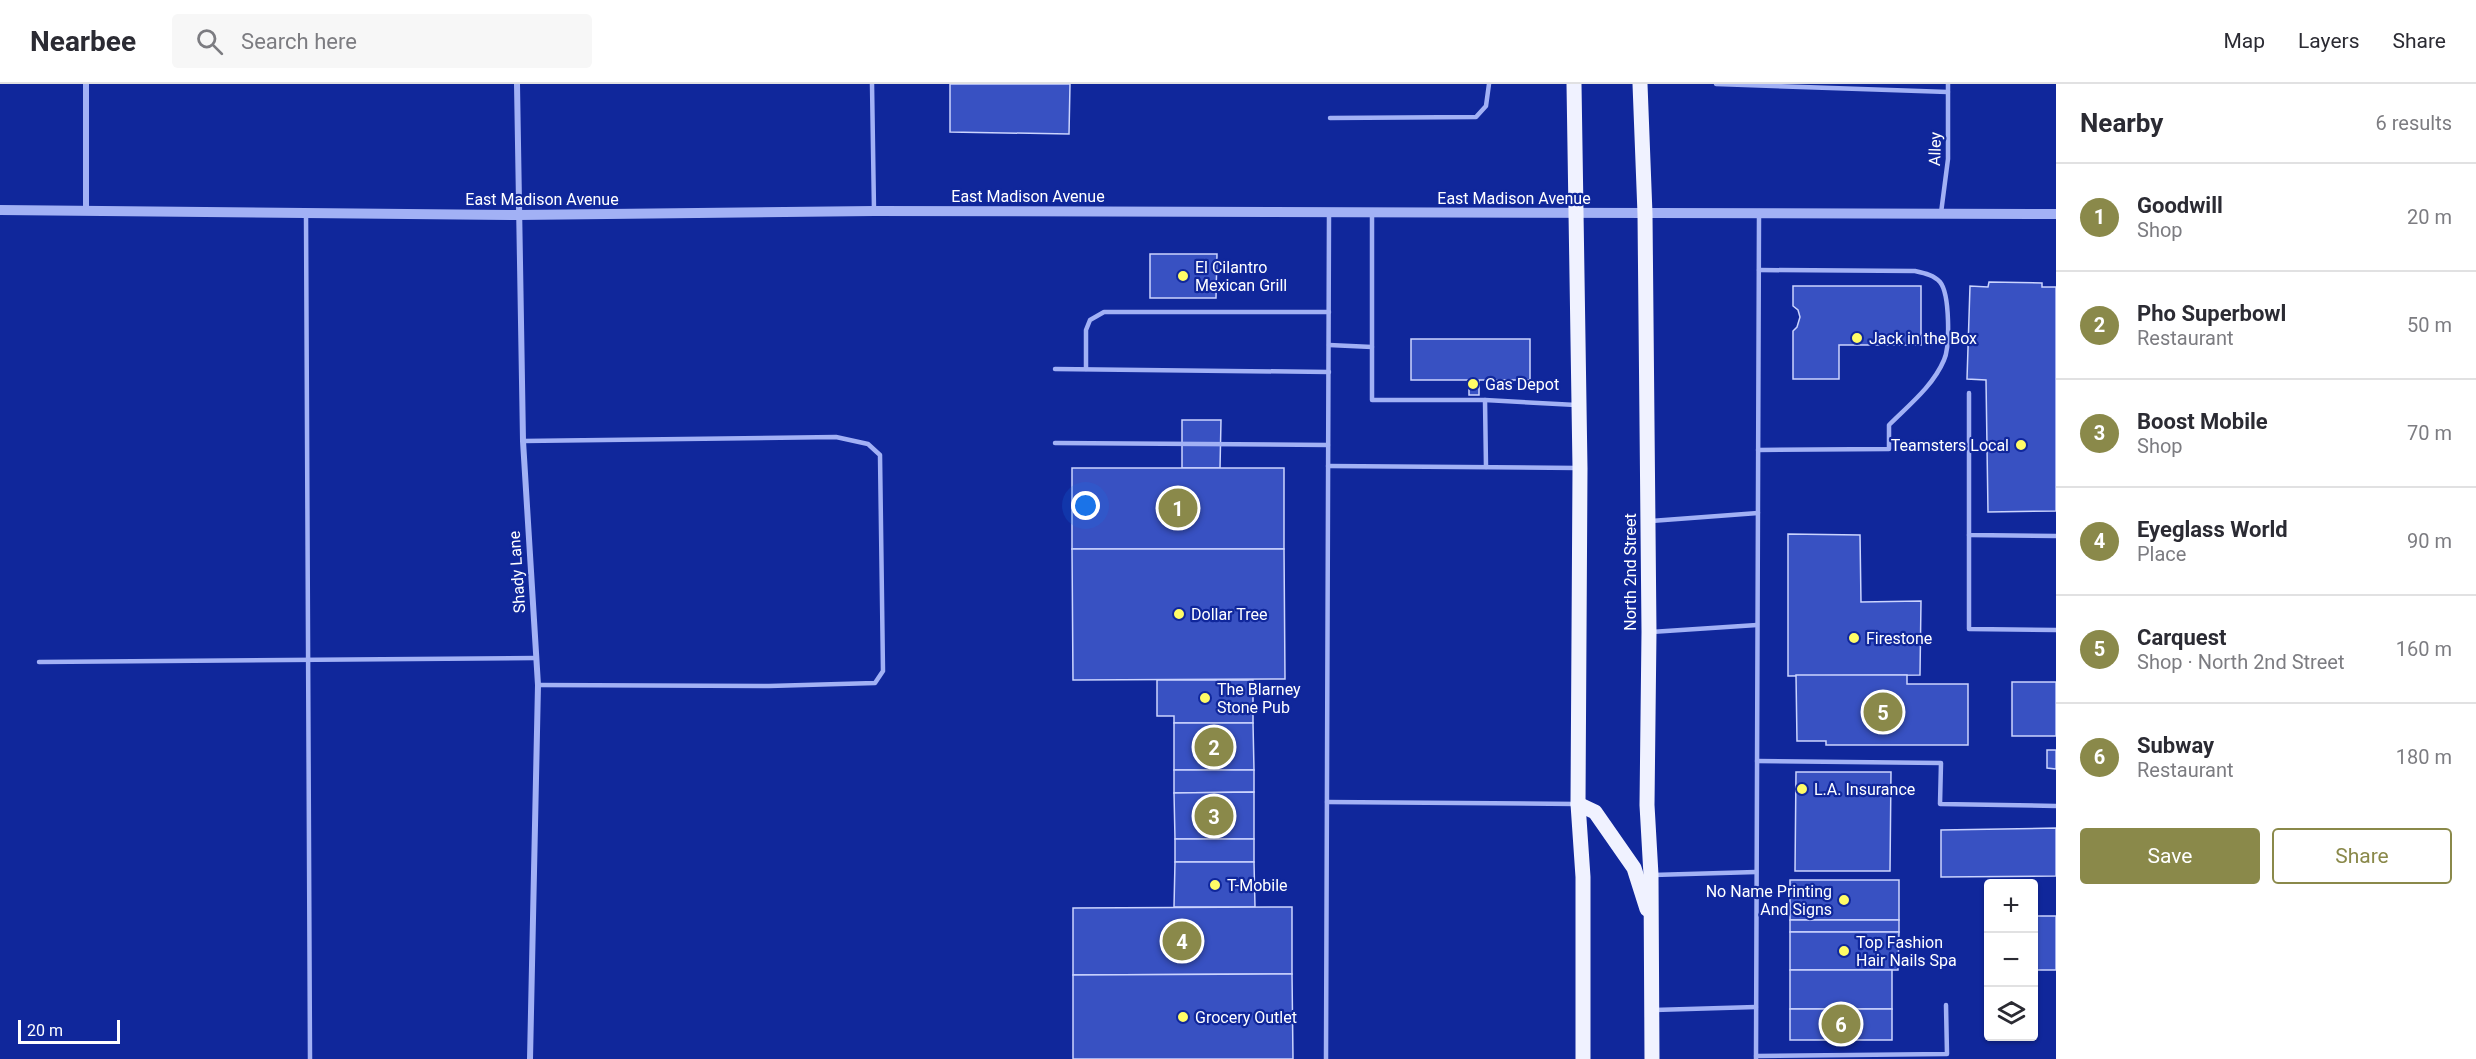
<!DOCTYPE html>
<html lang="en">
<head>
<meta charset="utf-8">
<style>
  body { margin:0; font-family:Roboto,sans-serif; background:#f7f7f7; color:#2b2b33 }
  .controls { position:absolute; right:18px; bottom:18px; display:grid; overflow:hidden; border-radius:6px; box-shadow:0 2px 4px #0004 }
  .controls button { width:54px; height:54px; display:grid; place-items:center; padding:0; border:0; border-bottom:2px solid #e1e1e2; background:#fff; color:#2b2b33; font:30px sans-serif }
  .scale { position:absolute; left:18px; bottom:15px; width:102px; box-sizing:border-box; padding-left:6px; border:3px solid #fff; border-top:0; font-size:16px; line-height:21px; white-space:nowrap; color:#fff; -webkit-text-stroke:4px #10279b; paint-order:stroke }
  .you { position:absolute; left:1086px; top:422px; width:21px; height:21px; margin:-15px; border:4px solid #fff; border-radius:50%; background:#1a73e8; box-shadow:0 0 0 9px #1a73e833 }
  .badge { display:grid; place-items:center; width:39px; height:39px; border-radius:50%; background:#8a894a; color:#fff; font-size:20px; font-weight:700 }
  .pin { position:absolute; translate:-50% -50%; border:3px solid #fff; box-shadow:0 2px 6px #0006 }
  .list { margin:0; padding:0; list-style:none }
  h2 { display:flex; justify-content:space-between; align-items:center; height:78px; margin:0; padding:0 24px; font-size:26px }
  h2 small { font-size:20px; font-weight:400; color:#7c7c81 }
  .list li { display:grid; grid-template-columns:39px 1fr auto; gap:18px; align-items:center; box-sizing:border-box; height:108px; padding:0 24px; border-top:2px solid #e1e1e2 }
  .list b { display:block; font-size:22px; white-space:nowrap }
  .list p { margin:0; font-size:20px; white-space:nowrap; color:#7c7c81 }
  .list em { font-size:20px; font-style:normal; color:#7c7c81 }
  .actions { display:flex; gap:12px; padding:18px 24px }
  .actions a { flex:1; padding:14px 0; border:2px solid #8a894a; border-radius:6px; text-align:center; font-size:21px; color:#8a894a }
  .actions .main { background:#8a894a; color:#fff }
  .icon { flex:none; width:33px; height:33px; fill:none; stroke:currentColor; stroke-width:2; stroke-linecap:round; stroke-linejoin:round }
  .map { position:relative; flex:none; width:2056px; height:975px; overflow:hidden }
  header { display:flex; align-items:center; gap:36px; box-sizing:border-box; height:84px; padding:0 30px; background:#fff; border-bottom:2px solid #e1e1e2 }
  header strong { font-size:28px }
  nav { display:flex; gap:33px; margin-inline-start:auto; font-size:21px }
  .search { width:420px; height:54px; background:#f7f7f7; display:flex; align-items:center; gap:15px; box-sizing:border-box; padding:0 21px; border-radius:6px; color:#7c7c81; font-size:22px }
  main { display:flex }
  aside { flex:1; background:#fff }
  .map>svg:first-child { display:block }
</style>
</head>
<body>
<header>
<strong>Nearbee</strong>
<div class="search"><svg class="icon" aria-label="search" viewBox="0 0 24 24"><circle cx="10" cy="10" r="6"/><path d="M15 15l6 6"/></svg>Search here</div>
<nav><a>Map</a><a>Layers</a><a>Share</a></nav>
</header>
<main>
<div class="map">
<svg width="2056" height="975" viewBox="0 0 2056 975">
  <rect width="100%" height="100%" fill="#10279b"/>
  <g fill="#3851c2" stroke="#cbd4fe" stroke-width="1.5">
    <polygon points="950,0 1070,0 1069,50 950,48"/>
    <polygon points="1150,170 1217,170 1216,214 1150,214"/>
    <polygon points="1989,198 2042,199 2042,203 2056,203 2056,427 1988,428 1986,296 1967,295 1970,202 1988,203"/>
    <polygon points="1793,202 1921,202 1921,261 1839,261 1839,295 1793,295 1793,247 1797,243 1800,233 1798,226 1793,222"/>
    <polygon points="1411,255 1530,255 1530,296 1479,296 1479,311 1469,311 1469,296 1411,296"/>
    <polygon points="1182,336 1221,336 1220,384 1182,384"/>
    <rect x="1072" y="384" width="212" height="81"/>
    <polygon points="1788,450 1860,451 1861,518 1921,517 1920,591 1788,592"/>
    <polygon points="1072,465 1284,465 1285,595 1073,596"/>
    <polygon points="1796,591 1907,591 1907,600 1968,600 1968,661 1826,661 1826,657 1797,657"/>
    <polygon points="1157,596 1253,596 1253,639 1174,639 1174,632 1157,632"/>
    <rect x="2012" y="598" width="44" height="54"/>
    <polygon points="1174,639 1253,639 1254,686 1174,686"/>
    <polygon points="2047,666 2056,666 2056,685 2047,684"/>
    <polygon points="1174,686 1254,686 1254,708 1174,709"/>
    <polygon points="1796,688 1891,688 1890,787 1795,787"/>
    <polygon points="1254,708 1254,755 1175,755 1174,709"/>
    <polygon points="2056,744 2056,792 1941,793 1941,746"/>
    <rect x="1175" y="755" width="79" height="23"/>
    <polygon points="1175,778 1254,778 1255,823 1174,823"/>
    <rect x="1790" y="796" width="109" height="40"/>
    <polygon points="1292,823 1292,890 1073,891 1073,824"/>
    <rect x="2037" y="832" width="19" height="54"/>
    <rect x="1790" y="836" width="109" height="12"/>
    <polygon points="1790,848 1899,848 1898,886 1790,886"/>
    <rect x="1790" y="886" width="102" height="39"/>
    <polygon points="1292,890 1293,975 1073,975 1073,891"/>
    <rect x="1790" y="925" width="102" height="31"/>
  </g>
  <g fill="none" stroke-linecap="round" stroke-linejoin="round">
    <g stroke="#a2b1f5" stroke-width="4.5">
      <polyline points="872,0 874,126"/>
      <polyline points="1716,0 1948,8"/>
      <polyline points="1330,34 1476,33 1486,22 1489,0"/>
      <polyline points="306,129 310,975"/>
      <polyline points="1941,129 1948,75 1948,0"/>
      <polyline points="1372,130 1372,316 1485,316 1576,321"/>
      <polyline points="1329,261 1372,263"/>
      <polyline points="1055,285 1329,288"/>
      <polyline points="1086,285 1086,246 1090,236 1104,228 1329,228"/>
      <polyline points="1969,309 1969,451 2056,452"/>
      <polyline points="1485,316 1486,383"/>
      <polyline points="523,357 836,353 868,360 880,371 883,587 875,599 769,602 538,601"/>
      <polyline points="1055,359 1328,361"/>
      <path d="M 1758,366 L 1889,365 L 1889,341 C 1909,321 1933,302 1944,276 C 1950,263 1950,210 1940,198 C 1934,191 1924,189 1915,187 L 1759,186"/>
      <polyline points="1328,382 1577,384"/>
      <polyline points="1651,437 1758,429"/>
      <polyline points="1969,451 1969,545 2056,546"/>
      <polyline points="1651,548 1757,541"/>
      <polyline points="39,578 536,574"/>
      <polyline points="1757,677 1941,679 1940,720 2056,722"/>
      <polyline points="1327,718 1576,720"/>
      <polyline points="1653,791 1756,788"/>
      <polyline points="1654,926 1756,923"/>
      <polyline points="1756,972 1947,970 1946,921"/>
      <polyline points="1326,975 1329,129"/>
      <polyline points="1756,975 1759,131"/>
    </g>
    <g stroke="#a2b1f5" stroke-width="6">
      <polyline points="86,0 86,126"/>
      <polyline points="517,0 523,357 538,601 530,975"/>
    </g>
    <polyline stroke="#a2b1f5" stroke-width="10" points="0,126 518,131 874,127 2056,130"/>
    <g stroke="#f0f2ff" stroke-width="15">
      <polyline points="1574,0 1580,384 1578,720 1583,793 1583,975"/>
      <polyline points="1640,0 1645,130 1649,548 1647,721 1651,791 1652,975"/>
      <polyline points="1578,720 1595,728 1634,784 1647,825"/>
    </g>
  </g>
  <g fill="#fffc66" stroke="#10279b" stroke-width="2">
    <circle cx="1183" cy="192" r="6"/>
    <circle cx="1857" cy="254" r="6"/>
    <circle cx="1473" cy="300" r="6"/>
    <circle cx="2021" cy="361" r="6"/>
    <circle cx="1179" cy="530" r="6"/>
    <circle cx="1854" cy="554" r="6"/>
    <circle cx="1205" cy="614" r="6"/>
    <circle cx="1802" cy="705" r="6"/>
    <circle cx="1215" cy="801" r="6"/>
    <circle cx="1844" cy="816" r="6"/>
    <circle cx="1844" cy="867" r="6"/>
    <circle cx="1183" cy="933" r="6"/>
  </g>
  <g text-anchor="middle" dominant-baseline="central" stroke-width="4.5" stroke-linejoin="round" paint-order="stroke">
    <g font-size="16" fill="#fff" stroke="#10279b">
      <text transform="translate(1935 65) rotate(-88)">Alley</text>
      <text x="1028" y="112">East Madison Avenue</text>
      <text x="1514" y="114">East Madison Avenue</text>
      <text x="542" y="115">East Madison Avenue</text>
      <text transform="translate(517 488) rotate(-94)">Shady Lane</text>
      <text transform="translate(1630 488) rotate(-90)">North 2nd Street</text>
    </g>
    <g font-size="16" fill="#fff" stroke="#10279b" text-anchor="start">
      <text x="1195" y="183">El Cilantro<tspan x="1195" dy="18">Mexican Grill</tspan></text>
      <text x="1869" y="254">Jack in the Box</text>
      <text x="1485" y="300">Gas Depot</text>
      <text x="2009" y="361" text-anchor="end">Teamsters Local</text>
      <text x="1191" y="530">Dollar Tree</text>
      <text x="1866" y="554">Firestone</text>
      <text x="1217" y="605">The Blarney<tspan x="1217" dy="18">Stone Pub</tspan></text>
      <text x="1814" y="705">L.A. Insurance</text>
      <text x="1227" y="801">T-Mobile</text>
      <text x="1832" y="807" text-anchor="end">No Name Printing<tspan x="1832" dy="18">And Signs</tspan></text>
      <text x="1856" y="858">Top Fashion<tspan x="1856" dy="18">Hair Nails Spa</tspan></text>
      <text x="1195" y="933">Grocery Outlet</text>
    </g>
  </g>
</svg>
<div class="controls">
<button>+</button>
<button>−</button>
<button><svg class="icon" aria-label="layers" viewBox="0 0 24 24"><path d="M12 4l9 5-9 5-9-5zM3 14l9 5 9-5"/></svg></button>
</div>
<div class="scale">20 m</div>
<div class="you"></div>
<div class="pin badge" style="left:1178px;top:424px">1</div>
<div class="pin badge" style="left:1214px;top:663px">2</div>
<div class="pin badge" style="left:1214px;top:732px">3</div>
<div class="pin badge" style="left:1182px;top:857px">4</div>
<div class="pin badge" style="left:1883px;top:628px">5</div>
<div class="pin badge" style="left:1841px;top:940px">6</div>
</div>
<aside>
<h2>Nearby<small>6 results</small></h2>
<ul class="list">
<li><span class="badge">1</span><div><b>Goodwill</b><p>Shop</p></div><em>20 m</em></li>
<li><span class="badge">2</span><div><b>Pho Superbowl</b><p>Restaurant</p></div><em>50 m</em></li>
<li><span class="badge">3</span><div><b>Boost Mobile</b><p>Shop</p></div><em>70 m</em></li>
<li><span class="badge">4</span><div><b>Eyeglass World</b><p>Place</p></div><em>90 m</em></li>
<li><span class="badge">5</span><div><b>Carquest</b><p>Shop · North 2nd Street</p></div><em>160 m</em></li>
<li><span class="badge">6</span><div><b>Subway</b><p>Restaurant</p></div><em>180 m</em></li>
</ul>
<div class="actions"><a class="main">Save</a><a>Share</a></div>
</aside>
</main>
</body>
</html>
